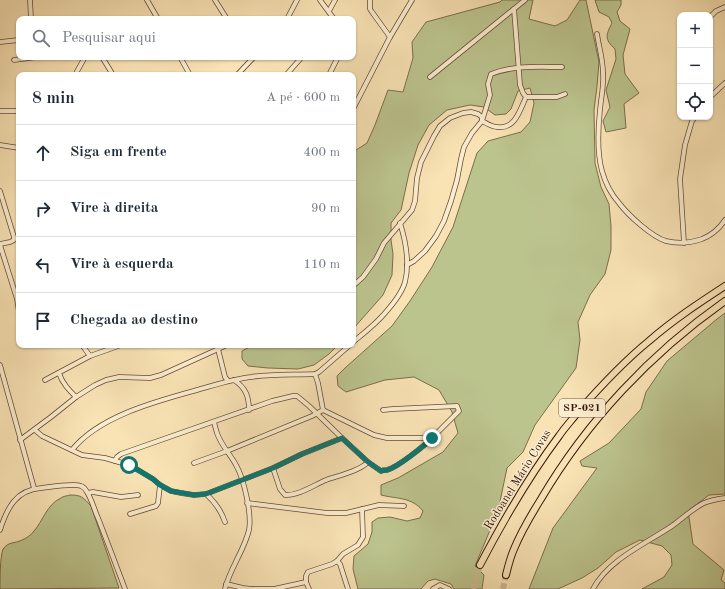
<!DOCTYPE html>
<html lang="pt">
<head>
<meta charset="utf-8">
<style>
  body { margin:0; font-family:"Old Standard TT",serif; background:#f2f2f3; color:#1f2937 }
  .controls { position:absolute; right:12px; top:12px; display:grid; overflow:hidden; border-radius:8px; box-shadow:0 1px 3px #0004 }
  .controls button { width:36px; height:36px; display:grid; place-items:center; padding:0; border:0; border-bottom:1px solid #e0e1e3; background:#fff; color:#1f2937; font:20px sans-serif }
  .stop { position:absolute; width:12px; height:12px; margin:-9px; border:3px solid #0f766e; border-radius:50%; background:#fff }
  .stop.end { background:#0f766e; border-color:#fff; box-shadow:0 1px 4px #0008 }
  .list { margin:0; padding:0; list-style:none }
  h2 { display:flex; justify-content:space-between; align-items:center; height:52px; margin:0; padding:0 16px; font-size:17px }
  h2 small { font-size:13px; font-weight:400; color:#747a83 }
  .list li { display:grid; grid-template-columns:26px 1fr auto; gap:12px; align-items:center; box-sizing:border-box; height:56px; padding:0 16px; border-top:1px solid #e0e1e3 }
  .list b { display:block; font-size:15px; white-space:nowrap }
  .list em { font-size:13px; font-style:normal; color:#747a83 }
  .icon { flex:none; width:22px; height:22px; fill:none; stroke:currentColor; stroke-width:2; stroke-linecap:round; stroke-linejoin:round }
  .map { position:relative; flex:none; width:725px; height:589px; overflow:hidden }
  .search { position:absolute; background:#fff; box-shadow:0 1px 3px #0004; left:16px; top:16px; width:340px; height:44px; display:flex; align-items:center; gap:10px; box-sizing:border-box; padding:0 14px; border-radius:8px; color:#747a83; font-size:15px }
  .panel { position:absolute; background:#fff; box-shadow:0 1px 3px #0004; left:16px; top:72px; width:340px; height:276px; border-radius:8px }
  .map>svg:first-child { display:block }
</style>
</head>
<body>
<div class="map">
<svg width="725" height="589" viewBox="0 0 725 589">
  <rect width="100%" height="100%" fill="#f9e3b5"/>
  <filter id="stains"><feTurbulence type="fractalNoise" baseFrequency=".005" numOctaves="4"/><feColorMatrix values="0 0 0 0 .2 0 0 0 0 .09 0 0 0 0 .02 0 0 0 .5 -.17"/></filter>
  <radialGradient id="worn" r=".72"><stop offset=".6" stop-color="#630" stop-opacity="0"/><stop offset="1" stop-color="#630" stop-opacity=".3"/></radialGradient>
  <g fill="#bcc48e" stroke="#7a6e4c">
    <path d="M 502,0 L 533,0 L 529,19 L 555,26 L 567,20 L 580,0 L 586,0 L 599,62 L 597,86 L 594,110 L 595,163 L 601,187 L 609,204 L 611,226 L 611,250 L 605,274 L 590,295 L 578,322 L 580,340 L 576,368 L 535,425 L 523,452 L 507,468 L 498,511 L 475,566 L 484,575 L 482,589 L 454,589 L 451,584 L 435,579 L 428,581 L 421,589 L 358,589 L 353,569 L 354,556 L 368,544 L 372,532 L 372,522 L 378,518 L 390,517 L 407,521 L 420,518 L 423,511 C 412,497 397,499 381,495 L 381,485 L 398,478 L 443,452 L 458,433 L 452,412 L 439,390 L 414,377 L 385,380 L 346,392 L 338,386 L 337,376 L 345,368 L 392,326 L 410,301 L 432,267 L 453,227 L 477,153 L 488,141 L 521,132 L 530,122 L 534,103 L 530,88 L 518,91 L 511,109 L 506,114 L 495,115 L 484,107 L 470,105 L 447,110 L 429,125 L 418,145 L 409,173 L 401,210 L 391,223 L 391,240 L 393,254 L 392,275 L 383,295 L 353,329 L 353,152 L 367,143 L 375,125 L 388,90 L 403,92 L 413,58 L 412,42 L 426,22 L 500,2 Z"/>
    <path d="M 595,0 L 621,0 L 621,5 L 617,12 L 620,21 L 630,29 L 623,55 L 625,74 L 639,93 L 624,104 L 626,128 L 606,132 L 603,121 L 610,107 L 606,90 L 616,59 L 615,49 C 604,39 606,35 612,23 L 609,17 L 599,12 Z"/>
    <polygon points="725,313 725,494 709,495 688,511 693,544 724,570 721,580 725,583 725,589 642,589 664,577 672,565 671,555 662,546 640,540 616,552 598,568 582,578 558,589 529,589 553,528 597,468 582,466 580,461 609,443 641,409 646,392 667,361 717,319"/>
    <polygon points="253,345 338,345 329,354 314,365 298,369 268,368 248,366 242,359 242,351"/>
    <path d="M 70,495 C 81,495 83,497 91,506 L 119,588 L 0,589 C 0,579 0,557 3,549 C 9,541 14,544 22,540 C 27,538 31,535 34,531 C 43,521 47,504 61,498 C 63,496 67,496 70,495 Z"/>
  </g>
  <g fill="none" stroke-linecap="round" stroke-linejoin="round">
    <g stroke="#d2ba93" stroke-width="6" stroke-dasharray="6 3" stroke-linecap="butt">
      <polyline points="473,589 480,565"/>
      <polyline points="503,589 506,575"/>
    </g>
    <defs>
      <g id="minor">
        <polyline points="30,0 31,19"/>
        <polyline points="147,0 158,19"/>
        <polyline points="215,0 227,19"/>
        <polyline points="320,0 334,19"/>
        <polyline points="370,0 370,9 372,12 390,37"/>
        <polyline points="514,9 520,85 523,93 526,97 557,97 565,94"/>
        <polyline points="329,11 335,0"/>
        <polyline points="710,17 716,11 725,7"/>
        <polyline points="287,19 297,0"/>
        <path d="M 597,34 C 599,47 603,60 603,73 C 604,86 601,98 600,110 C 598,129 597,153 602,171 C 605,182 611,194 619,203 C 628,215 652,237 666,241 C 678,244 690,243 702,239 C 712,235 719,229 725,220"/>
        <polyline points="0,42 19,40"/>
        <polyline points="102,57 113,75"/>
        <polyline points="180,57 190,75"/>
        <polyline points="14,60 36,57"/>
        <polyline points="75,75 85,57"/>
        <polyline points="237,75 254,57"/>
        <polyline points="286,75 302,57"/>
        <polyline points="329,75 338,57"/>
        <polyline points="430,77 525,0"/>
        <polyline points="710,97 725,83"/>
        <polyline points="353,109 390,37 412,0"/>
        <polyline points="0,111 19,111"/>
        <path d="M 482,121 C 486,123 492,127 497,127 C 515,130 520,110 526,97"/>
        <polyline points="0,145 19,148"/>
        <polyline points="0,191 14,237 14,240 10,242 0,244"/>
        <polyline points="684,243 680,179 685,145 692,121 695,117"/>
        <polyline points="0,245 17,299 19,312"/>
        <path d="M 407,265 L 414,261 L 425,251 L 436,236 L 444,221 L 451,201 L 457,180 L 461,159 L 464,147 L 472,133 L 482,121 L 490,95 L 488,84 L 491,74 C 514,65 538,67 562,67"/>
        <polyline points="353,286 363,277 376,259 384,243 412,210 415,201 417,178 421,162 434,136 440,126 450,118 463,113 471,112 478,114 482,117 482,121"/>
        <path d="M 353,342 C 364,333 376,324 385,313 C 393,304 402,293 405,282 C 410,262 406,242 400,223"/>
        <polyline points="82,345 90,356"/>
        <polyline points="217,345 225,377 228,381"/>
        <polyline points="0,365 34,488"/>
        <path d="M 59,373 C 62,383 69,390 76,397"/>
        <polyline points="315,374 318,383 323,410 374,435 387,438 432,438 459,411 457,406 393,409 383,410"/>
        <polyline points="45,380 90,356 121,345"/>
        <path d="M 234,380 C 246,388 249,397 249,410"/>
        <path d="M 214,422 C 215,426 216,430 217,433 C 221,445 230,454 236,465 C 244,479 252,514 249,530 C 244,551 230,568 225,589"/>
        <polyline points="35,430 42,436 82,455 105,458 129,465 138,470 153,479 160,485 171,491 181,493 194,495 206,494 273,468 302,454 342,438"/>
        <polyline points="20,440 51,417 76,397 95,385 106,380 119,377 150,378 161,375 227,345"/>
        <path d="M 72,450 C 99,416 157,401 197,390 C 215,385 233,379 251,377 C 272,374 294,375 315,374 L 319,372 L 350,345"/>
        <path d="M 115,461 L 117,457 L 121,454 L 272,401 L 293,396 L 297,396 L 309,406 L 342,438 L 368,462 L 381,471 C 383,470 385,470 387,470 C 398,467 424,446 432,438"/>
        <polyline points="194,463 227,451 312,416 323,410"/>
        <path d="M 273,468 L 280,489 L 285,495 C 298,496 314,485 326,480 C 337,476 360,471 368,462"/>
        <polyline points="88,493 93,492 121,497 138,495"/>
        <path d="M 206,494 C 215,502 221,510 225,522"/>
        <polyline points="247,503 327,513 346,513 379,505 404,506"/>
        <polyline points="130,514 156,506 158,503 160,485"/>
        <path d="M 0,530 C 7,508 16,490 41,488 C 50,487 74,483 81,486 C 84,487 86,490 87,492 C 92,500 94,509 98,518 C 107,541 116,565 125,589"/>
        <polyline points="337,561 340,564 348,589"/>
        <polyline points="226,584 243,588 252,589"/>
        <polyline points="253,589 274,589 306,582"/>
        <polyline points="309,589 306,582 306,576 308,572 332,564 337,561 343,554 358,545 363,537 362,509"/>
        <polyline points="433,589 440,585 449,589"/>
        <path d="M 593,589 C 608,560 645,544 672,526 C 682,519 692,509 704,503 C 711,500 718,499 725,498"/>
      </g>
      <g id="highway">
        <path d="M 480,565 C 503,521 529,476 559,436 C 565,427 572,420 578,412 C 600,387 623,362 649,341 C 673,320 699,303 725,286"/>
        <path d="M 506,575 C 508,567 510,558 514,549 C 521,532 531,515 541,499 C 587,421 651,353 725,301"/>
      </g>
    </defs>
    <use href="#minor" stroke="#684b36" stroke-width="5.5"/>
    <use href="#highway" stroke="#37180b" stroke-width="8"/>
    <use href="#minor" stroke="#fbedcf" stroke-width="4"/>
    <use href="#highway" stroke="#f9e3b5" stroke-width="6"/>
  </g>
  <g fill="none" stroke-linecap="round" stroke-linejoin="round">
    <path stroke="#0f766e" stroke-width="5" d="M 129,465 L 138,470 L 153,479 L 160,485 L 171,491 L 194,495 L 206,494 L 273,468 L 302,454 L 342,438 L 368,462 L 381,471 C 383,470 385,470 387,470 C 398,467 424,446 432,438"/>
  </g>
  <g text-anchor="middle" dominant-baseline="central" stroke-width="3" stroke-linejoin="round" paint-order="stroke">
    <rect fill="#fbedcf" stroke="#725846" stroke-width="1" x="559" y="399" width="46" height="18" rx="3"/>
    <g font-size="11" font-weight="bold" fill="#37180b">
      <text x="582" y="408">SP-021</text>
    </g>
    <g font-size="12" fill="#37180b" stroke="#fbedcf">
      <text transform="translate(518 480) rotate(-58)">Rodoanel Mário Covas</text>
    </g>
  </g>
  <rect width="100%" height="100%" filter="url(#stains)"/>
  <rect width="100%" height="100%" fill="url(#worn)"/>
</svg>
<div class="controls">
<button>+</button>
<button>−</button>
<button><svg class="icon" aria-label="locate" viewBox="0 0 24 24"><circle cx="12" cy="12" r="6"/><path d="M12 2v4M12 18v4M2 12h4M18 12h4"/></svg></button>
</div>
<div class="stop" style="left:129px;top:465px"></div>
<div class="stop end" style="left:432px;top:438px"></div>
<div class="search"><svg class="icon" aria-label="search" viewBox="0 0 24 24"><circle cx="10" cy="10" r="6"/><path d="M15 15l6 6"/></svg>Pesquisar aqui</div>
<section class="panel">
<h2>8 min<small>A pé · 600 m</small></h2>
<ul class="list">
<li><svg class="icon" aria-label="ahead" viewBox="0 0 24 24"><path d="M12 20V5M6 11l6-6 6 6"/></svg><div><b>Siga em frente</b></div><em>400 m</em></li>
<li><svg class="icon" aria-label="right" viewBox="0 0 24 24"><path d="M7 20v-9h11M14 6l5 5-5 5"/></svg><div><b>Vire à direita</b></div><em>90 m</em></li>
<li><svg class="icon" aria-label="left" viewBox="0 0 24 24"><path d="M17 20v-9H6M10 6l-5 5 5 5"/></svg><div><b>Vire à esquerda</b></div><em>110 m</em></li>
<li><svg class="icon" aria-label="arrive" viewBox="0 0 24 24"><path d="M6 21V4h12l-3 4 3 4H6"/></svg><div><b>Chegada ao destino</b></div></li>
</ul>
</section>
</div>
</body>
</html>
